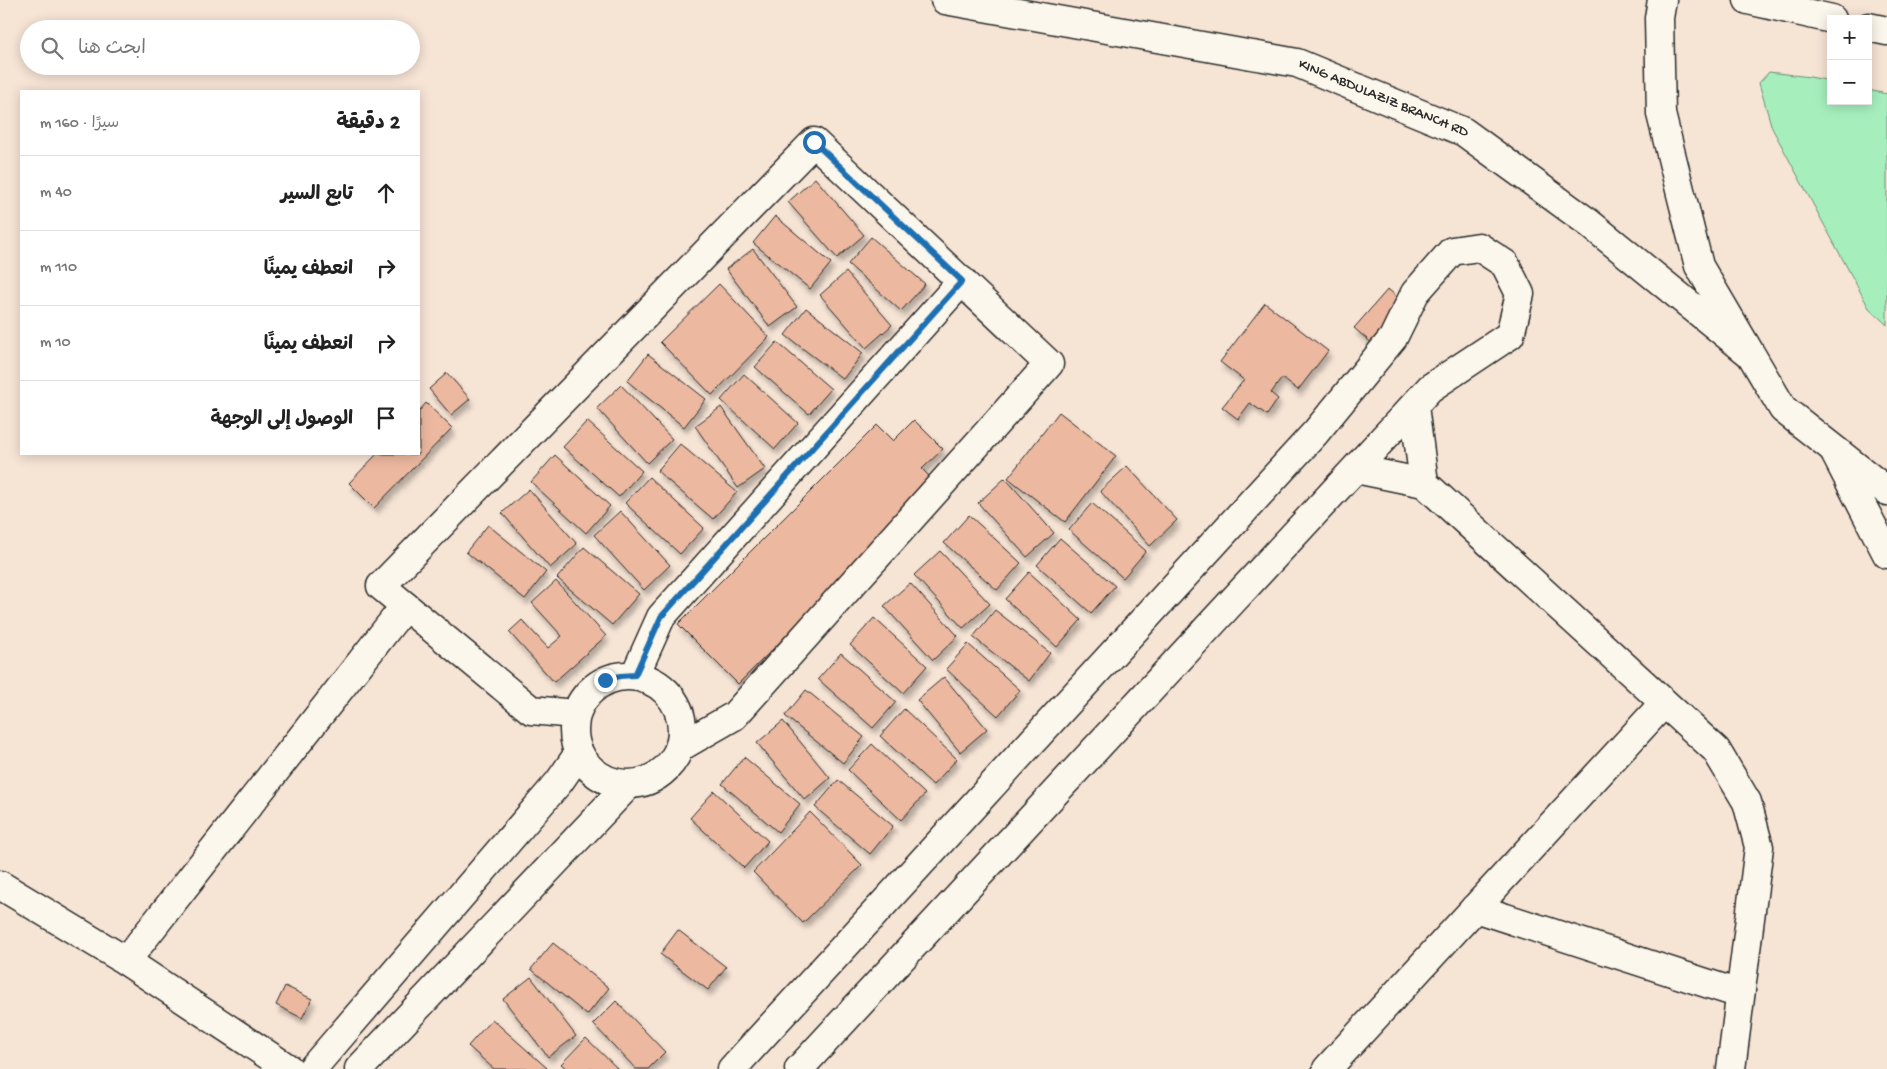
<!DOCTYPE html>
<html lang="ar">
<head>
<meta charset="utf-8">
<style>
  body { margin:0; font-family:"Gochi Hand","Playpen Sans Arabic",sans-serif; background:#f2f2f2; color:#222; direction:rtl }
  .controls { position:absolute; right:15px; top:15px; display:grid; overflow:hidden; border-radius:0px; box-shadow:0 2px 12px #0003 }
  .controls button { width:45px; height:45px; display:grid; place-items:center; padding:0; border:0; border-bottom:1px solid #e0e0e0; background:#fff; color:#222; font:25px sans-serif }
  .stop { position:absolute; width:15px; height:15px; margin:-11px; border:4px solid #1f6fb2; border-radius:50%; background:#fff }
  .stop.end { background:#1f6fb2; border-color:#fff; box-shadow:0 1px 5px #0008 }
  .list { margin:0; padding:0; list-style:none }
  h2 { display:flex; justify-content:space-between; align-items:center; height:65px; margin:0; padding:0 20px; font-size:21px }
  h2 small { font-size:16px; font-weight:400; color:#767676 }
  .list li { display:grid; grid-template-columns:32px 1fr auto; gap:15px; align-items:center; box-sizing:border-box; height:75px; padding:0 20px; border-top:1px solid #e0e0e0 }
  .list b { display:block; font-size:19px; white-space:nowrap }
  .list em { font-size:16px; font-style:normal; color:#767676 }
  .icon { flex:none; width:28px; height:28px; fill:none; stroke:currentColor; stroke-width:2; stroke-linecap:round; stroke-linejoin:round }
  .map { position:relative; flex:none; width:1887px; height:1069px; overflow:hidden; direction:ltr }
  .search { position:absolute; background:#fff; box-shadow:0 2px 12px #0003; left:20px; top:20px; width:400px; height:55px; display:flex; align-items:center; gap:12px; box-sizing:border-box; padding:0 18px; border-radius:28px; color:#767676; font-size:19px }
  .panel { position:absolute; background:#fff; box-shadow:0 2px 12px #0003; left:20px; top:90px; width:400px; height:365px; border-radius:0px; direction:rtl }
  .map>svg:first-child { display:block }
</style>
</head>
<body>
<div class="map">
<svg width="1887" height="1069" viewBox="0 0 1887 1069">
  <defs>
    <filter id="shadow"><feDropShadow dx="3" dy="5.5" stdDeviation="2.5" flood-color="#0004"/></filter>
  </defs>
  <rect width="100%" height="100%" fill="#f6e4d5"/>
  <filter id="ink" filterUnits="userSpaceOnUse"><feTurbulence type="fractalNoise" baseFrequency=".02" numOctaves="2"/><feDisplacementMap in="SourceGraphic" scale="10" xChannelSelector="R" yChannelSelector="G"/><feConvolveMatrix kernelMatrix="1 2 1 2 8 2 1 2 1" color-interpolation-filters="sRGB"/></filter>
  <g filter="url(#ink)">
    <polygon fill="#a6efbd" stroke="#688d74" points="1769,72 1810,77 1831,81 1831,101 1868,101 1868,90 1887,94 1887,325 1869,308 1772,128 1759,83"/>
    <g fill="#ecb89f" stroke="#2b2b2b" filter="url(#shadow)">
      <polygon points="815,178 864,235 837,258 788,202"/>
      <polygon points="775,216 831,263 810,289 753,243"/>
      <polygon points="871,237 925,284 901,311 848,264"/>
      <polygon points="753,249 797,307 770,327 726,269"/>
      <polygon points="846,272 892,325 866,348 820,295"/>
      <polygon points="719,284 769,337 712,395 660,342"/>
      <polygon points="1388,289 1414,312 1381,351 1354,328"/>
      <polygon points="1265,303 1328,351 1298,390 1282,378 1271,393 1278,399 1267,415 1250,403 1238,419 1222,407 1244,380 1220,362"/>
      <polygon points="806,308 863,353 843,379 785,335"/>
      <polygon points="777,342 831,389 809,414 755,367"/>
      <polygon points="648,354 706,399 684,427 627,381"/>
      <polygon points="447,373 470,399 451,415 429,389"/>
      <polygon points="744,374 798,423 775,449 721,400"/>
      <polygon points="621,385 672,439 647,463 597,408"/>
      <polygon points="426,403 452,428 374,508 349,483 377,454 419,454 419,411"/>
      <polygon points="721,407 765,469 738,488 695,426"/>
      <polygon points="1059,412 1116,456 1065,522 1008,478"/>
      <polygon points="914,420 943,449 922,469 937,484 738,684 678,624 877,425 893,441"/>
      <polygon points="587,421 642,471 619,497 563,447"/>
      <polygon points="680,444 737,492 713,519 657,471"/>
      <polygon points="555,455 610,506 586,533 531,482"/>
      <polygon points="1127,466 1177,520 1150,546 1100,491"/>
      <polygon points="649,477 704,528 680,554 625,503"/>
      <polygon points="1005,478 1054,533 1027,557 978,503"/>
      <polygon points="529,489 577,544 550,568 502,513"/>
      <polygon points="1092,503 1146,551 1123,578 1069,530"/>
      <polygon points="620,511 670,565 644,590 594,535"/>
      <polygon points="969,515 1021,563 997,590 944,543"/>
      <polygon points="488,525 546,572 525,599 466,552"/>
      <polygon points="1060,538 1115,586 1091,613 1037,565"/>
      <polygon points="584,547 639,594 612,625 557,578"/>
      <polygon points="940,551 990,604 963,628 914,575"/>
      <polygon points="1029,572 1081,620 1057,647 1005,599"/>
      <polygon points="556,581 606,636 554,682 509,632 522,620 548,648 562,636 532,603"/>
      <polygon points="910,583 958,636 933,660 884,606"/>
      <polygon points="995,610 1050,653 1029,681 973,637"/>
      <polygon points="874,618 927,666 903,693 850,645"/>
      <polygon points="968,644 1020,690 998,716 946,669"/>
      <polygon points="841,653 896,702 873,728 818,679"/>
      <polygon points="944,677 987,729 960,752 917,700"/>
      <polygon points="806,690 864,737 843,763 785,716"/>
      <polygon points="904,709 957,759 933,785 880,736"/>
      <polygon points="783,721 830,778 805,800 757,743"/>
      <polygon points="872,744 925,794 901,820 848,770"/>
      <polygon points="744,757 800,804 778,832 722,784"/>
      <polygon points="838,780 893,826 870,854 815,807"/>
      <polygon points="714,791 768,841 744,868 690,818"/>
      <polygon points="810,812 862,865 803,923 753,872"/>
      <polygon points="678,930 726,967 708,990 660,954"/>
      <polygon points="553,943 609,988 587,1015 531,969"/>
      <polygon points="531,977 576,1036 548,1057 503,999"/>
      <polygon points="285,986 312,999 302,1018 276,1005"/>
      <polygon points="616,1001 665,1052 648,1069 636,1069 593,1024"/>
      <polygon points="492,1019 547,1068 546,1069 494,1069 468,1046"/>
      <polygon points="586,1038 618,1069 567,1069 561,1064"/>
    </g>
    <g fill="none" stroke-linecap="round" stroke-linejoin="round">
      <defs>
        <g id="minor">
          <polyline points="1414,406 1424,483"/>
          <polyline points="1356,469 1424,483 1716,750 1747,802 1759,847 1731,1069"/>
          <polyline points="635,675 661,617 962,281"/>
          <circle cx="628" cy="730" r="54"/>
          <polyline points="575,714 531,710 381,586 814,142 1049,364 734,716 680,747"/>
          <polyline points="0,885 126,961 289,1069"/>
          <polyline points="1475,908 1740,994"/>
          <polyline points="126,961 405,606"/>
          <polyline points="312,1069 559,782 579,753"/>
          <polyline points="359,1069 628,785"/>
          <polyline points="732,1069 1316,432 1393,338 1415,293 1452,251 1479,247 1505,264 1520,294 1510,335 1430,388 799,1069"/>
          <polyline points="1327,1069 1664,703"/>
        </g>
        <g id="secondary">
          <path id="s1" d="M 945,0 L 1297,63 L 1464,132 L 1589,223 L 1749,353"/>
        </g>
        <g id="primary">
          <polyline points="1662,0 1659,18 1661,114 1699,266 1783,409 1887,491"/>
          <polyline points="1836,455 1887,554"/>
        </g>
        <g id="motorway">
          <polyline points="1748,0 1832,19"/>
          <polyline points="1868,27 1887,31"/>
        </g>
      </defs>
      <use href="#minor" stroke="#2b2b2b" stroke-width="31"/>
      <use href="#secondary" stroke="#2b2b2b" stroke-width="31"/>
      <use href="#primary" stroke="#2b2b2b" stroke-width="31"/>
      <use href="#motorway" stroke="#2b2b2b" stroke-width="31"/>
      <use href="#minor" stroke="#fbf7ec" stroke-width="28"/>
      <use href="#secondary" stroke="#fbf7ec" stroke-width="28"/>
      <use href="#primary" stroke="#fbf7ec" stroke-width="28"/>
      <use href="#motorway" stroke="#fbf7ec" stroke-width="28"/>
    </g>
  </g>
  <g fill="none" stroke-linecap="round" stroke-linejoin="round" filter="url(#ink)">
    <polyline stroke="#1f6fb2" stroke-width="6" points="605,680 620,676 635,675 661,617 962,281 814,142"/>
  </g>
  <g text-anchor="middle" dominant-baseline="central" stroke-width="4" stroke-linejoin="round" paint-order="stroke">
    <g font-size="15" fill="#2b2b2b" stroke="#fbf7ec">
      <text stroke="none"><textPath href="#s1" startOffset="451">KING ABDULAZIZ BRANCH RD</textPath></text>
    </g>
  </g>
</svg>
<div class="controls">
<button>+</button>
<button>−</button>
</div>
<div class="stop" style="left:814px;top:142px"></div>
<div class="stop end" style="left:605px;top:680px"></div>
<div class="search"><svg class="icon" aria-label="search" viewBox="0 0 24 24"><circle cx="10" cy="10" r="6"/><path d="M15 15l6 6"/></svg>ابحث هنا</div>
<section class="panel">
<h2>2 دقيقة<small>سيرًا · 160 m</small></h2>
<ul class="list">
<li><svg class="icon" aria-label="ahead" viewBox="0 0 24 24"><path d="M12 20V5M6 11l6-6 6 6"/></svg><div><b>تابع السير</b></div><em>40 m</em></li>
<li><svg class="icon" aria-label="right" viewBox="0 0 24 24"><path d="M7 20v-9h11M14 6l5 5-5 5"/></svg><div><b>انعطف يمينًا</b></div><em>110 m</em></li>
<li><svg class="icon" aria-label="right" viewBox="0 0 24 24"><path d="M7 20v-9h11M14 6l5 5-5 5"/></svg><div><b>انعطف يمينًا</b></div><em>10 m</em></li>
<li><svg class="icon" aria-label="arrive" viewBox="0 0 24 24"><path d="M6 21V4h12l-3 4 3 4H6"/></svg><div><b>الوصول إلى الوجهة</b></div></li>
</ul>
</section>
</div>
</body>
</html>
